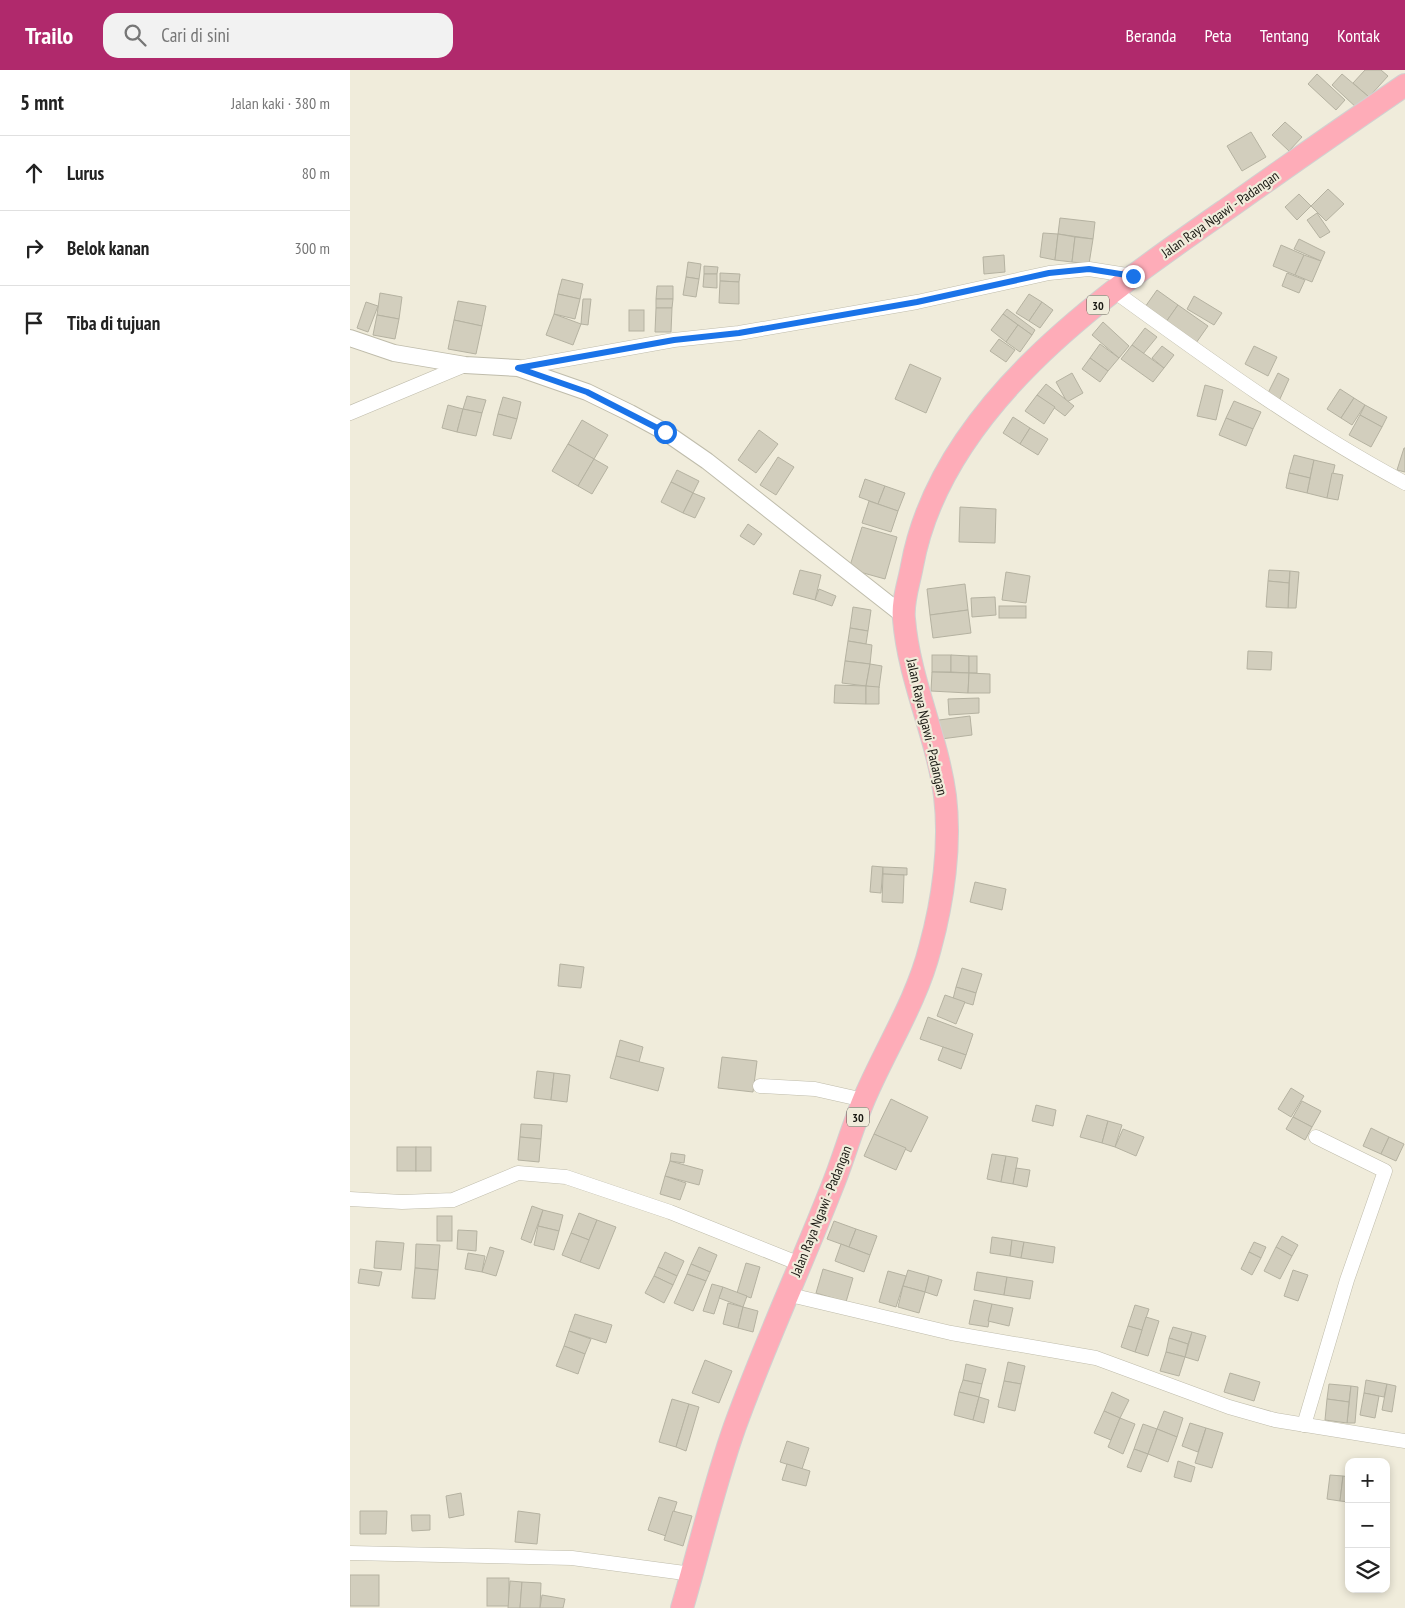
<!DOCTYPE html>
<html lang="id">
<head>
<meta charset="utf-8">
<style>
  body { margin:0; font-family:"PT Sans Narrow",sans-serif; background:#f2f2f2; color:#222 }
  .controls { position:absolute; right:15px; bottom:15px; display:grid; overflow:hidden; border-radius:10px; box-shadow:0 2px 8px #0003 }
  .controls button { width:45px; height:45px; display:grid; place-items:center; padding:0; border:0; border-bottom:1px solid #e0e0e0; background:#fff; color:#222; font:25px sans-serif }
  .stop { position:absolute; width:15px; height:15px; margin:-11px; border:4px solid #1a73e8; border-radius:50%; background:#fff }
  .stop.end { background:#1a73e8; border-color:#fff; box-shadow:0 1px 5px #0008 }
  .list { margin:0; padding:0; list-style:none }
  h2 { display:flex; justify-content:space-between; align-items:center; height:65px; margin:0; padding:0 20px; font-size:21px }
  h2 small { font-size:16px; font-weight:400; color:#767676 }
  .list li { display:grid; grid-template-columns:32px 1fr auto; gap:15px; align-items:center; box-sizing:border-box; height:75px; padding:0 20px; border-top:1px solid #e0e0e0 }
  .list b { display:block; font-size:19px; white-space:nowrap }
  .list em { font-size:16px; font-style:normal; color:#767676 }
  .icon { flex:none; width:28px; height:28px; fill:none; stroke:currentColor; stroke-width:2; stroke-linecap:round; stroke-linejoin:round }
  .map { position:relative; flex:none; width:1055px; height:1538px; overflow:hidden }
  header { display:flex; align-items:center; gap:30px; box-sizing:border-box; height:70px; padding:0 25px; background:#b0296c; color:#fff }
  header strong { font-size:24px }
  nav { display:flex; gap:28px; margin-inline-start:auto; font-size:18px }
  .search { width:350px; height:45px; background:#f2f2f2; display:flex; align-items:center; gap:12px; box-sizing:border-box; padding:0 18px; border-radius:15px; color:#767676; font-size:19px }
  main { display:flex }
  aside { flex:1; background:#fff }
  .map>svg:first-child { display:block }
</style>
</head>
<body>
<header>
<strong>Trailo</strong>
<div class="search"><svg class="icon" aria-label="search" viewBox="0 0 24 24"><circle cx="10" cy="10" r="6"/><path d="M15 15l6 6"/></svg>Cari di sini</div>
<nav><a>Beranda</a><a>Peta</a><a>Tentang</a><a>Kontak</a></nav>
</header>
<main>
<aside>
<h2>5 mnt<small>Jalan kaki · 380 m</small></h2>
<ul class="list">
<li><svg class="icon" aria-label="ahead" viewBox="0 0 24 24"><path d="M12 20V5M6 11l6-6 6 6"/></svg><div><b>Lurus</b></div><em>80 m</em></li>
<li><svg class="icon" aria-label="right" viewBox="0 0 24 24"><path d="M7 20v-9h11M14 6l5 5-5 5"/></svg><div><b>Belok kanan</b></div><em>300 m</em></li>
<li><svg class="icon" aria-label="arrive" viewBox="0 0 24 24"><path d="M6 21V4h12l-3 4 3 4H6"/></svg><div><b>Tiba di tujuan</b></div></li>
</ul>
</aside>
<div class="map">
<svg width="1055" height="1538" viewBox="0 0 1055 1538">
  <rect width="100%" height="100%" fill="#f0ecdb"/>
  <g fill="#d2cebd" stroke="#b5b2a1">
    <polygon points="1015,0 1031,0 1038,6 1019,27 1003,13"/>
    <polygon points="967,4 995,30 986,40 958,14"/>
    <polygon points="992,4 1019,27 1008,39 982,15"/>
    <polygon points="935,52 952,67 939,81 922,65"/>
    <polygon points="901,62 916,87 892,101 877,76"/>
    <polygon points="978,119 994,134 976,151 961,136"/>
    <polygon points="949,124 961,136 947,150 935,137"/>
    <polygon points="967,143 980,162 970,168 957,150"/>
    <polygon points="710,148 745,152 743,169 708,164"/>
    <polygon points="693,163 708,164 705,190 690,187"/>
    <polygon points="708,164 725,167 722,192 705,190"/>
    <polygon points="725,167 743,169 739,194 722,192"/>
    <polygon points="949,169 975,182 971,191 944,179"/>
    <polygon points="931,175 954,185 945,205 923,196"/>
    <polygon points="654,185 655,202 634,204 633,187"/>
    <polygon points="954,185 971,191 962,212 945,205"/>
    <polygon points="338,192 351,194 349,209 336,207"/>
    <polygon points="354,196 368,197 367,204 354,204"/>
    <polygon points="370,203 390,204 389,212 370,211"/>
    <polygon points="937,203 955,210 949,223 932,216"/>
    <polygon points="354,204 367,204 367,218 353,217"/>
    <polygon points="336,207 349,209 346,227 333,225"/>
    <polygon points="212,209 233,214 230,229 208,224"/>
    <polygon points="370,211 389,212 389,234 369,233"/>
    <polygon points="307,216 323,216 323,229 306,229"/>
    <polygon points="807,220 828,235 816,252 795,237"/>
    <polygon points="30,223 52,227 49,249 27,245"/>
    <polygon points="208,224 230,229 225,249 204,244"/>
    <polygon points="679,224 692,232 679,251 666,243"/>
    <polygon points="844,226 872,243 864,255 837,239"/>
    <polygon points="233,229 241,229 238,255 231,254"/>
    <polygon points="306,229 323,229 322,238 306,238"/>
    <polygon points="108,231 136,236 132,256 104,250"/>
    <polygon points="16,232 28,236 18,262 7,258"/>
    <polygon points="692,232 703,240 690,258 679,251"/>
    <polygon points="828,235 858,256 846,273 816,252"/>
    <polygon points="306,238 322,238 321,262 305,262"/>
    <polygon points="657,239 685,260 682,265 653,244"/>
    <rect x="279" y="240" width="15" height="21"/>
    <polygon points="204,244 231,254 223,275 196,265"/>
    <polygon points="653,244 668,255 656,272 641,260"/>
    <polygon points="27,245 49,249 45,269 23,265"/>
    <polygon points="104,250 132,256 126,284 98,279"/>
    <polygon points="753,252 779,276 769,288 742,265"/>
    <polygon points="668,255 682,265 670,282 656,272"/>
    <polygon points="795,258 807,267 793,284 782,275"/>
    <polygon points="649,269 665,280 656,292 640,281"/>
    <polygon points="750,274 769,288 758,301 740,288"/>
    <polygon points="782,275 814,298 803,312 771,289"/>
    <polygon points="812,276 824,285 814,298 802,288"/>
    <polygon points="904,276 927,287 918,306 895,294"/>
    <polygon points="740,288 758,301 750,312 732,299"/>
    <polygon points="560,294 591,308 576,343 545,329"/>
    <polygon points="722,303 733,323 717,332 706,312"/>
    <polygon points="928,303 939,309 929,331 917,325"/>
    <polygon points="696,314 724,336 715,346 687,325"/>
    <polygon points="855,315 873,320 866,350 847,346"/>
    <polygon points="990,319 1004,328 991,348 977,339"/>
    <polygon points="687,325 705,337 694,354 675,341"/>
    <polygon points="117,326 136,330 132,343 113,339"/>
    <polygon points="153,327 171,332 167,349 148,344"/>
    <polygon points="1004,328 1015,335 1002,355 991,348"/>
    <polygon points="884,331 911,342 903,359 876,348"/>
    <polygon points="98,335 113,339 107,362 92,358"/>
    <polygon points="1015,335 1037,347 1032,357 1010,345"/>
    <polygon points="113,339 132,343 126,366 107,362"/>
    <polygon points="148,344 167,349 161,369 143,365"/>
    <polygon points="1010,345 1032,357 1021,377 999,365"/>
    <polygon points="663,347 680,358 670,374 653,363"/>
    <polygon points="876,348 903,359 896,376 869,365"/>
    <polygon points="232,350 258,365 244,389 218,374"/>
    <polygon points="680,358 698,369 688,385 670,374"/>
    <polygon points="409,360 428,374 406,403 388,390"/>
    <polygon points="218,374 244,389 228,416 202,401"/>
    <polygon points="1054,378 1055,378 1055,402 1047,400"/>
    <polygon points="944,385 964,390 960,408 939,403"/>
    <polygon points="428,387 444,397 426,425 410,415"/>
    <polygon points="244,389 258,397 242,424 228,416"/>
    <polygon points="964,390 985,395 977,428 957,423"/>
    <polygon points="327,400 349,411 343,423 321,412"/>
    <polygon points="939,403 960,408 957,423 936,418"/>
    <polygon points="982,403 993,405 988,430 977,428"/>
    <polygon points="515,409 535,416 528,434 509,427"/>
    <polygon points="321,412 343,423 333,443 311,432"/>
    <polygon points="535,416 555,423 548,441 528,434"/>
    <polygon points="343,423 355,428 345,448 333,443"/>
    <polygon points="519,431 548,441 541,462 512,453"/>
    <polygon points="610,437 646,439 645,473 609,472"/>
    <polygon points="398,454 412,464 404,475 390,466"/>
    <polygon points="512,457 547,467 535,509 499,499"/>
    <polygon points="450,500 471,505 465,530 443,524"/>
    <polygon points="919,500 940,501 939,513 918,511"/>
    <polygon points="940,501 949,502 946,538 938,538"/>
    <polygon points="656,502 680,506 676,533 652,530"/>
    <polygon points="918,511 939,513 938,538 916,537"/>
    <polygon points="615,514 618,540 580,545 577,519"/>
    <polygon points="469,519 486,526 482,536 465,530"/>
    <polygon points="645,527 646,545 622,547 621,528"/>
    <rect x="649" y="536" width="27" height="12"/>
    <polygon points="503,537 521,540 518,561 500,558"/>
    <polygon points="618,540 621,563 583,568 580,545"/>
    <polygon points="500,558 518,561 516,574 498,571"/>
    <polygon points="498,571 522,575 520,594 495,591"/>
    <polygon points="898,581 922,582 921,600 897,599"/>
    <rect x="582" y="585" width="19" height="17"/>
    <polygon points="601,585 619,586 619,603 601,602"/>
    <rect x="619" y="586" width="8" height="17"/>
    <polygon points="495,591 520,594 516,616 492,613"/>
    <polygon points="520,594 532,596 529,618 516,616"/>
    <polygon points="582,602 619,603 618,623 581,621"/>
    <polygon points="619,603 640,604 640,623 618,623"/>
    <polygon points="485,615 516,616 516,634 484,633"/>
    <polygon points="516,616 529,617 529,634 516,634"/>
    <polygon points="629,628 629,643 599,645 598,629"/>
    <polygon points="620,646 622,665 591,669 589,650"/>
    <polygon points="522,796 533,797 531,823 520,822"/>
    <polygon points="533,797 557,798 557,805 533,804"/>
    <polygon points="533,804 554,805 553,833 532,832"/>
    <polygon points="625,812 656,819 652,840 620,832"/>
    <polygon points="210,894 234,897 231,918 208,916"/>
    <polygon points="612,898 632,904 626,923 606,917"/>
    <polygon points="606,917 626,923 623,935 603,929"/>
    <polygon points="595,925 615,932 606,954 587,946"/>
    <polygon points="578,947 623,964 616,985 570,969"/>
    <polygon points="270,970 293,977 289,992 266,986"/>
    <polygon points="593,977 616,985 611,999 588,990"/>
    <polygon points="266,986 314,998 308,1021 260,1008"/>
    <polygon points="372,987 407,991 403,1022 368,1018"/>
    <polygon points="187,1001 204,1003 201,1030 184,1028"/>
    <polygon points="204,1003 220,1005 217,1032 201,1030"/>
    <polygon points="941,1018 954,1026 941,1047 928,1039"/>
    <polygon points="541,1029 578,1047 561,1082 524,1064"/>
    <polygon points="952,1031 971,1041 962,1057 943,1047"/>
    <polygon points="686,1035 706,1040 703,1056 682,1051"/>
    <polygon points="737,1045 758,1051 752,1073 730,1067"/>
    <polygon points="943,1047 962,1057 955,1070 936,1059"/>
    <polygon points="758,1051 772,1055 765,1077 752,1073"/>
    <polygon points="171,1054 192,1055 191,1069 170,1067"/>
    <polygon points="1021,1058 1039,1067 1031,1084 1013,1076"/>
    <polygon points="773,1059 794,1067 786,1086 765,1077"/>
    <polygon points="524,1064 556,1078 546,1100 514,1086"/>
    <polygon points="170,1067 191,1069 189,1092 168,1090"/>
    <polygon points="1039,1067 1054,1074 1046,1091 1031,1084"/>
    <rect x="47" y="1077" width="19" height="24"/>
    <rect x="66" y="1077" width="15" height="24"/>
    <polygon points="321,1083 335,1085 334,1093 320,1091"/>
    <polygon points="642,1084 656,1086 651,1112 637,1109"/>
    <polygon points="656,1086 668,1088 663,1114 651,1112"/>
    <polygon points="320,1091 353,1100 349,1115 315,1106"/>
    <polygon points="666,1098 680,1100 677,1117 663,1114"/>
    <polygon points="315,1106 336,1113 330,1130 310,1124"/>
    <polygon points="182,1136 193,1140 181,1173 171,1169"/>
    <polygon points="193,1140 213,1145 209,1161 188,1156"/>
    <polygon points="229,1143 247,1150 239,1170 221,1163"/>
    <rect x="87" y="1146" width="15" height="25"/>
    <polygon points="247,1150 266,1157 249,1199 230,1192"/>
    <polygon points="484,1151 506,1159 499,1177 477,1169"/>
    <polygon points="188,1156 209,1161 204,1180 184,1175"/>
    <polygon points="506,1159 527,1166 520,1185 499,1177"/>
    <polygon points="108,1160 127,1161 126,1181 107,1179"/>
    <polygon points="221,1163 239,1170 230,1192 212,1185"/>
    <polygon points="932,1166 948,1175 942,1186 926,1177"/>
    <polygon points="642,1167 662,1170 660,1186 640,1183"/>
    <polygon points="662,1170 674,1172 671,1188 660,1186"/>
    <polygon points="26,1171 54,1173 51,1200 24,1198"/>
    <polygon points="674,1172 705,1177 703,1193 671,1188"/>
    <polygon points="904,1172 916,1177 911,1188 899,1182"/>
    <polygon points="66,1174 90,1175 88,1200 65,1198"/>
    <polygon points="491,1174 520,1185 514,1202 485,1191"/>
    <polygon points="140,1177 154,1181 146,1206 132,1202"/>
    <polygon points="349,1177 367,1185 360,1202 341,1194"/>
    <polygon points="926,1177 942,1186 930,1209 914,1201"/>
    <polygon points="315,1182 334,1191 327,1206 308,1197"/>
    <polygon points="899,1182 911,1188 902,1205 891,1199"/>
    <polygon points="118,1183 135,1186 132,1202 115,1199"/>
    <polygon points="396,1193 410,1197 401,1228 387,1223"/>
    <polygon points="341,1194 360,1202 356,1211 337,1204"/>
    <polygon points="308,1197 327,1206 323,1215 304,1206"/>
    <polygon points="65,1198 88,1200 85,1229 62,1228"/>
    <polygon points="10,1199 32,1202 29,1216 8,1213"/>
    <polygon points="473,1199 503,1208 496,1232 466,1223"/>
    <polygon points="558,1200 579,1206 575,1222 553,1216"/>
    <polygon points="943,1200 958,1205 948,1231 934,1226"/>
    <polygon points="538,1201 556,1206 546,1237 529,1232"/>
    <polygon points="627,1202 657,1207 654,1225 624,1220"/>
    <polygon points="337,1204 356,1211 343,1241 324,1233"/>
    <polygon points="304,1206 323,1215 314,1233 295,1223"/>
    <polygon points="579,1206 592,1210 587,1226 575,1222"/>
    <polygon points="657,1207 683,1211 680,1229 654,1225"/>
    <polygon points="362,1214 373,1217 364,1244 353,1241"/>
    <polygon points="553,1216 575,1222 569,1243 548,1237"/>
    <polygon points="373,1217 397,1226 393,1237 369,1228"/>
    <polygon points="624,1230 642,1234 638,1257 619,1254"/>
    <polygon points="378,1233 393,1237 388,1258 373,1254"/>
    <polygon points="642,1234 663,1238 659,1256 638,1251"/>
    <polygon points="785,1235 799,1239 792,1260 778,1256"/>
    <polygon points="393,1237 408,1241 403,1262 388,1258"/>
    <polygon points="225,1244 262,1255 256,1273 219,1261"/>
    <polygon points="796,1247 809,1251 798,1286 785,1282"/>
    <polygon points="778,1256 792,1260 785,1282 771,1277"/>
    <polygon points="823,1257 842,1262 838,1274 819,1268"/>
    <polygon points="219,1261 241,1269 235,1284 214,1276"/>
    <polygon points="842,1262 856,1266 848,1291 835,1287"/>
    <polygon points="819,1268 838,1274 835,1287 816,1282"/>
    <polygon points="214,1276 235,1284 228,1304 206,1296"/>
    <polygon points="816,1282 835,1287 829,1306 810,1301"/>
    <polygon points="355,1290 382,1301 369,1333 342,1323"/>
    <polygon points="658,1292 675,1296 671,1314 654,1311"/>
    <polygon points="616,1294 636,1299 632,1314 613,1310"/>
    <polygon points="880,1303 910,1312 904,1331 874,1322"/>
    <polygon points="613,1310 632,1314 629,1327 609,1322"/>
    <polygon points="1016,1310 1037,1314 1034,1327 1014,1323"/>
    <polygon points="654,1311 671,1314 665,1341 648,1337"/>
    <polygon points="979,1314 1001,1316 999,1332 977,1329"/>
    <polygon points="1037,1314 1046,1316 1042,1342 1032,1340"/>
    <polygon points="1001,1316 1008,1317 1005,1353 997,1353"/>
    <polygon points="609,1322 629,1327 623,1350 604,1345"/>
    <polygon points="762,1322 779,1330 770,1348 754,1341"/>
    <polygon points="1014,1323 1029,1326 1025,1348 1010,1345"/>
    <polygon points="629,1327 639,1330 634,1353 623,1350"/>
    <polygon points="322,1329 339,1334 326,1377 309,1372"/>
    <polygon points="977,1329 999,1332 997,1353 975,1350"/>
    <polygon points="339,1334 349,1337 336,1381 326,1377"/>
    <polygon points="754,1341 770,1348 761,1370 744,1363"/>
    <polygon points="814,1341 833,1348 827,1367 807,1359"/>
    <polygon points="770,1348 785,1354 773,1384 758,1377"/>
    <polygon points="840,1353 856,1358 848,1382 832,1376"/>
    <polygon points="793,1354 807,1359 798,1384 784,1379"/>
    <polygon points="856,1358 873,1363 862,1398 845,1393"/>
    <polygon points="807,1359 827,1367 818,1392 798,1384"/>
    <polygon points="437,1371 459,1378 452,1399 430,1392"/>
    <polygon points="784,1379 798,1384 791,1402 777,1397"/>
    <polygon points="828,1391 845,1397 841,1412 824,1407"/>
    <polygon points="437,1394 460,1401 456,1416 432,1410"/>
    <polygon points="980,1405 993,1406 990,1431 977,1429"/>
    <polygon points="993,1406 999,1407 999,1432 990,1431"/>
    <polygon points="111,1423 114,1445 99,1448 96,1426"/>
    <polygon points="309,1427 327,1432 316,1466 298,1460"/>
    <polygon points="10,1441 37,1441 36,1464 10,1464"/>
    <polygon points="168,1441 190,1444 187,1474 165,1472"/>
    <polygon points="323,1441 342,1446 333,1476 314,1470"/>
    <polygon points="61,1445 80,1445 80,1460 62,1461"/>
    <rect x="0" y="1505" width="29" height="31"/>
    <rect x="137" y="1508" width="22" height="28"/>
    <polygon points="160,1511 172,1512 170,1538 158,1538"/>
    <polygon points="172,1512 191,1513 190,1538 170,1538"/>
    <polygon points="192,1525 215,1529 213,1538 190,1538"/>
  </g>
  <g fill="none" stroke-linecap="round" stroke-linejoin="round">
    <defs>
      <g id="minor">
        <path d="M 764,221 C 858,289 952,358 1055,413"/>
        <polyline points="168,298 324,270 389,263 567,232 699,203 739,199 783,206"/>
        <polyline points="0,343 115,295"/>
        <polyline points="410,1016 465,1019 514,1030"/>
        <polyline points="0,1129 52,1132 103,1130 168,1103 216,1107 320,1142 450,1194"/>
        <polyline points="436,1224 601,1263 746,1288 879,1337 925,1350 1055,1371"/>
        <polyline points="954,1355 997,1210 1035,1101 966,1067"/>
        <polyline points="0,1483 222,1488 342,1504"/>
      </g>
      <polyline id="tertiary" points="0,268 44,283 115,295 168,298 237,322 280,343 315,362 357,391 553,545"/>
      <path id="trunk" d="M 332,1538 C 350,1477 364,1415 385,1356 C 415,1273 452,1194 484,1112 C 495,1084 503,1055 515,1027 C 536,978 567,930 580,878 C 593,831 601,775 595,726 C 587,666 559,610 554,549 C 552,532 559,513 562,496 C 591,337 752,226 877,139 C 936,97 995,56 1055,15"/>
    </defs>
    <use href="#minor" stroke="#bfbcab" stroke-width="15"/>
    <use href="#tertiary" stroke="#bfbcab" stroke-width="18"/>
    <use href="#trunk" stroke="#d1d1d0" stroke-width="24"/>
    <use href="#minor" stroke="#fff" stroke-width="14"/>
    <use href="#tertiary" stroke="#fff" stroke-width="16"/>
    <use href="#trunk" stroke="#feacb8" stroke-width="22"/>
  </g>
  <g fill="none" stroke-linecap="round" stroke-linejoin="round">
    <polyline stroke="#1a73e8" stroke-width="6" points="315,362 237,322 168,298 324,270 389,263 567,232 699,203 739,199 783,206"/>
  </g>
  <g text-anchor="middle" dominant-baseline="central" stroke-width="4.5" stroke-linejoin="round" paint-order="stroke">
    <g fill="#f0ecdb" stroke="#5a584e" stroke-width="1">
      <rect x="737" y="225.5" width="22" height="19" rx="4"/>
      <rect x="497" y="1037.5" width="22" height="19" rx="4"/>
    </g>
    <g font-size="12" font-weight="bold" fill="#191812">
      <text x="748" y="235">30</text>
      <text x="508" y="1047">30</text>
    </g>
    <g font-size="14" fill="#191812" stroke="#f0ecdb">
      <text transform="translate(870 144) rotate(-35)">Jalan Raya Ngawi - Padangan</text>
      <text transform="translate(577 657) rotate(77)">Jalan Raya Ngawi - Padangan</text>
      <text transform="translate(471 1141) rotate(-68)">Jalan Raya Ngawi - Padangan</text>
    </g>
  </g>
</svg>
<div class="controls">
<button>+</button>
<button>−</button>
<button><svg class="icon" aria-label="layers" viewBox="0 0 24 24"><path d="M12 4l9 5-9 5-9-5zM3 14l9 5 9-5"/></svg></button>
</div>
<div class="stop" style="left:315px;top:362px"></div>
<div class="stop end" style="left:783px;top:206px"></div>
</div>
</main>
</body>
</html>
